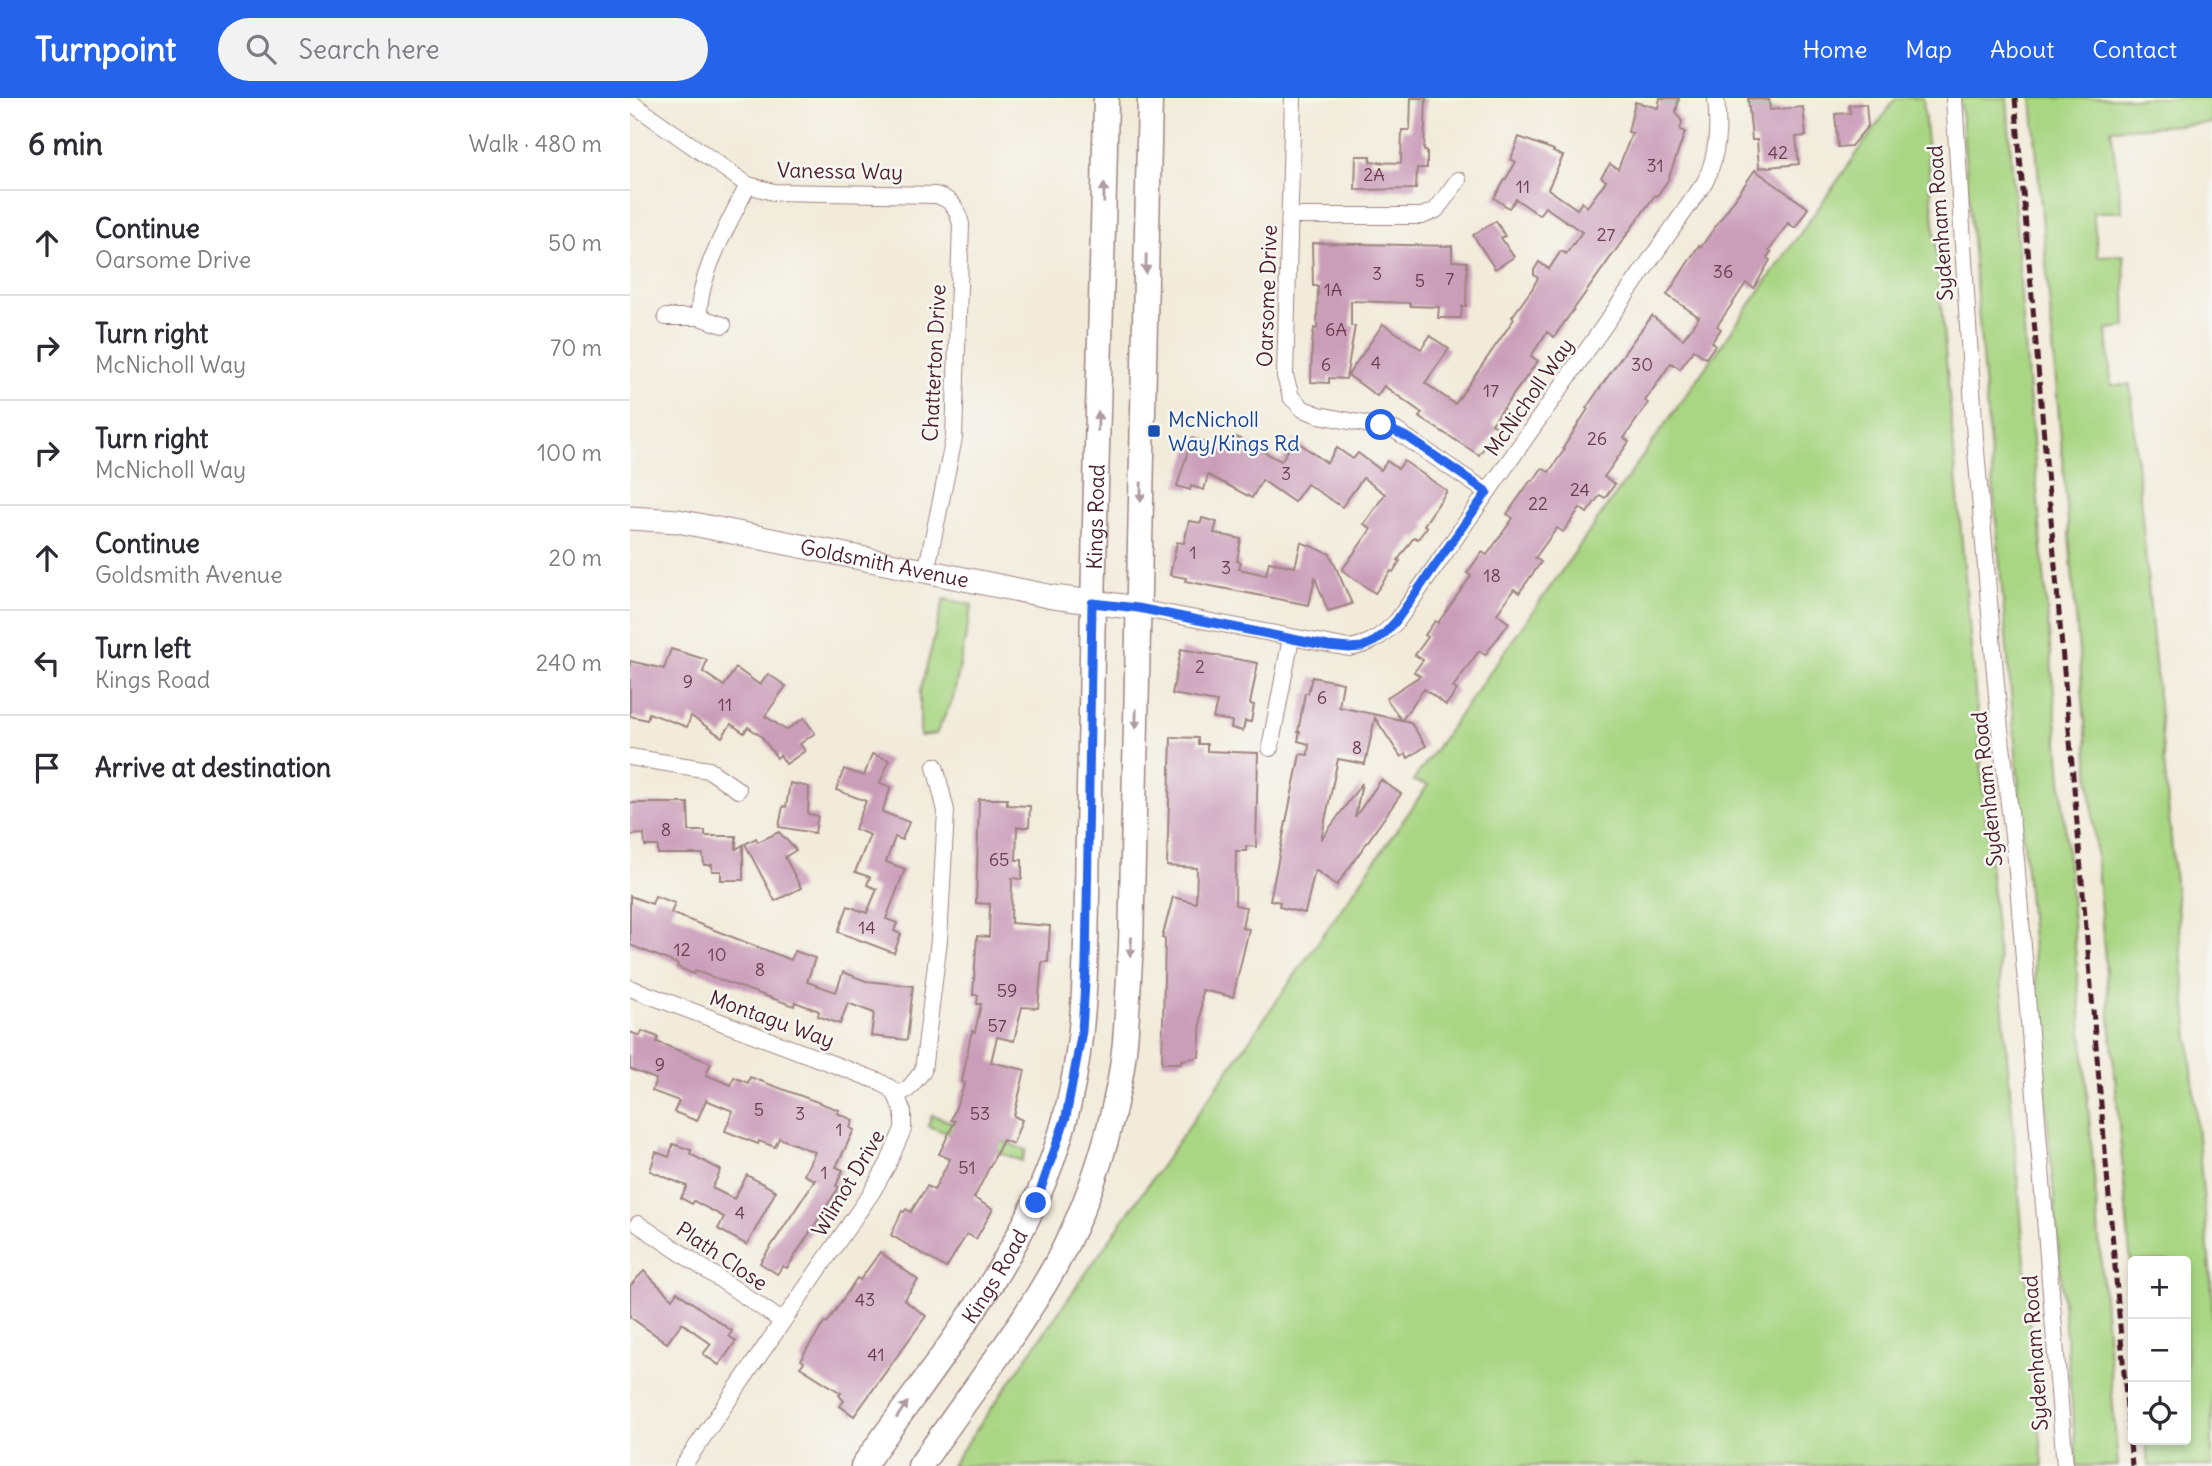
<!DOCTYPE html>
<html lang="en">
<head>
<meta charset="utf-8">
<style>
  body { margin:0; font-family:Delius,sans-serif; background:#f2f2f3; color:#2b2b33 }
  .controls { position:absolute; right:21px; bottom:21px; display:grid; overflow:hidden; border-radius:7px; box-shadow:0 4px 10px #0003 }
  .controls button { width:63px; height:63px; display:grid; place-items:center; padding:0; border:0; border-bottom:2px solid #e1e1e2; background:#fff; color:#2b2b33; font:35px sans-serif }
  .stop { position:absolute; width:21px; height:21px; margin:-16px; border:5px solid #2563eb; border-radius:50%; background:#fff }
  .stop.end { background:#2563eb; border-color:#fff; box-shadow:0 2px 7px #0008 }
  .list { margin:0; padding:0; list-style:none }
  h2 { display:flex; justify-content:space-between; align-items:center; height:91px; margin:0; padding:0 28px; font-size:30px }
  h2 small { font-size:23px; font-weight:400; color:#7c7c81 }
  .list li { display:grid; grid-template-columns:46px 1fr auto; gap:21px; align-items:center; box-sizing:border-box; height:105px; padding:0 28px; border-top:2px solid #e1e1e2 }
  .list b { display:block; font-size:26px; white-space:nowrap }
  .list p { margin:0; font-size:23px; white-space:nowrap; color:#7c7c81 }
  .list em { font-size:23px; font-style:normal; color:#7c7c81 }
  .icon { flex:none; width:38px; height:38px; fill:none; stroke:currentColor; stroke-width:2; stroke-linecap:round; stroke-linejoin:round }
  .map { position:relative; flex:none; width:1582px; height:1368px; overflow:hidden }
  header { display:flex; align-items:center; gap:42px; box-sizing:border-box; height:98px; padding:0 35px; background:#2563eb; color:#fff }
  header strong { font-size:33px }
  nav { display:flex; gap:38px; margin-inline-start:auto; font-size:24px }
  .search { width:490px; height:63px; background:#f2f2f3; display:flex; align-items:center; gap:18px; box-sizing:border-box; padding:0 24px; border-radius:38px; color:#7c7c81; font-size:26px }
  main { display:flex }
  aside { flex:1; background:#fff }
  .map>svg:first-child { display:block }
</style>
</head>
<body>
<header>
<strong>Turnpoint</strong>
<div class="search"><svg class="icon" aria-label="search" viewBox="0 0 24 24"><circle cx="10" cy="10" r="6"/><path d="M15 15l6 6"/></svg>Search here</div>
<nav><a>Home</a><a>Map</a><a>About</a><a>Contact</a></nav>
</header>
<main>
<aside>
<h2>6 min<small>Walk · 480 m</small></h2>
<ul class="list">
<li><svg class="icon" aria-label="ahead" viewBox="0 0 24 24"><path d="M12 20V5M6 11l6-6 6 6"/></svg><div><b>Continue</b><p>Oarsome Drive</p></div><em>50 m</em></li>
<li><svg class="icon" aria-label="right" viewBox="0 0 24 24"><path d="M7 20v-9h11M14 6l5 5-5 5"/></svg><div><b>Turn right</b><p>McNicholl Way</p></div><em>70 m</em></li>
<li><svg class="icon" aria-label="right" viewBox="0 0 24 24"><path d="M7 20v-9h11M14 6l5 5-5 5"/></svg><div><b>Turn right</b><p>McNicholl Way</p></div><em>100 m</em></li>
<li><svg class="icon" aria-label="ahead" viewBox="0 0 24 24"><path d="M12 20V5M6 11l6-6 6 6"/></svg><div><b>Continue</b><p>Goldsmith Avenue</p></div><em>20 m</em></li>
<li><svg class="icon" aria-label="left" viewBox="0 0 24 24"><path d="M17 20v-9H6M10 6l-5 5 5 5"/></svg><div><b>Turn left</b><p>Kings Road</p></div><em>240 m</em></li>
<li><svg class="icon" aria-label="arrive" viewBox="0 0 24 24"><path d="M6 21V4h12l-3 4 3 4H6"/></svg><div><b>Arrive at destination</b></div></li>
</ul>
</aside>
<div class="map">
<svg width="1582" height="1368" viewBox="0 0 1582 1368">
  <rect width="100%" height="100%" fill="#f6f6f2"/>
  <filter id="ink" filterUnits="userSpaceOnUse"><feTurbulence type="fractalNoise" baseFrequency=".0143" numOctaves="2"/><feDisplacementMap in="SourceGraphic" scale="14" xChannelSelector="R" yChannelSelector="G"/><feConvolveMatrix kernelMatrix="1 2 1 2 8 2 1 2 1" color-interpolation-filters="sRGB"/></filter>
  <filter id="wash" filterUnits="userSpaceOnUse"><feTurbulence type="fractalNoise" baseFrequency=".00686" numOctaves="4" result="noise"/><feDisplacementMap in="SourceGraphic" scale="28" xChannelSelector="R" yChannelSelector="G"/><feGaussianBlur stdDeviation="1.57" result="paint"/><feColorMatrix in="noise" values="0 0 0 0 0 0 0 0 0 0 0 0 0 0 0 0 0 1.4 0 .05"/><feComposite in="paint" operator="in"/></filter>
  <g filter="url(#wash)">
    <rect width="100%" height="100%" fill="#f2ebda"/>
    <g fill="#a9d683" stroke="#7a7a57" stroke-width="2">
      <polygon points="1266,0 1293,0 1413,1368 321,1368 798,687 783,683"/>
      <polygon points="1330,0 1377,0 1391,198 1488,1368 1447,1368"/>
      <polygon points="1402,0 1582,0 1582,25 1481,31 1492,114 1463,114 1468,158 1494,157 1496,229 1477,231 1481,287 1500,287 1582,1194 1582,1368 1518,1368 1516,1342 1556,1342 1556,1163 1503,1163 1503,1192"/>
      <polygon points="314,501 342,507 323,601 306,636 290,638 290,594"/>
      <polygon points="302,1017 396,1052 392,1063 298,1028"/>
    </g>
    <g id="blocks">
      <g fill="#ca9db9">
        <polygon points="781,0 796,0 794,53 797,53 797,70 787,70 786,91 725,92 726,58 741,58 740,64 771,65 772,32 780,32"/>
        <polygon points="1030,0 1049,0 1046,14 1052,24 1050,32 1055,34 1038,82 1027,98 1025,97 924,239 917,234 901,258 908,263 862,326 868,330 849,357 789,319 792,315 754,288 747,298 718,277 753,226 791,251 800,238 819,251 795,285 825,306 884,221 882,219 902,191 908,180 904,177 904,172 909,164 919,171 931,153 936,156 952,134 915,109 909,117 886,101 879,110 864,100 886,64 881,61 889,39 924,52 923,54 933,58 918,91 947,111 952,104 957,109 976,83 971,79 980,66 988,71 1002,35 998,34 1005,4 1028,10"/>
        <polygon points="1118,0 1139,2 1140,12 1173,9 1176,38 1166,39 1169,66 1129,70 1127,42 1122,42"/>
        <polygon points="1236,6 1238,28 1221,48 1208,49 1205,16 1220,15 1219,7"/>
        <polygon points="1125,72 1178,110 1165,130 1158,125 1139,153 1141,154 1137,160 1140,162 1124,190 1116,185 1100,209 1087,228 1091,231 1082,244 1085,247 1076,260 1064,252 1050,271 1041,265 1015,303 1018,305 994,340 999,344 974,379 985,386 975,400 970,397 957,415 950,410 933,434 927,430 905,460 911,464 889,495 884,491 867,516 879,525 855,557 849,553 823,589 827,592 816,607 794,591 772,622 780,624 796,648 778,660 776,656 771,659 745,620 735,666 708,661 691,742 732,685 725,719 751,682 771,696 707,787 685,772 675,815 653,810 649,808 650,804 640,802 670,656 678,657 679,646 668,643 670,634 668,634 675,595 678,595 682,579 713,585 709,609 771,622 756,600 790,578 784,574 793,562 785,557 798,539 795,537 805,523 808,525 841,478 837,475 852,454 857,457 883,420 877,416 901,382 903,383 912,370 919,374 935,351 933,350 958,311 956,310 1002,244 1022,218 1053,241 1069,219 1037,197 1069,147 1071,149"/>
        <polygon points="866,123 875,138 871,140 884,159 865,171 843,137"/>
        <polygon points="682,145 822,148 822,163 837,164 836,208 832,208 831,220 808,220 809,209 780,208 780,205 721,203 721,228 725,228 716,281 699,280 699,285 681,284 682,247 684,230 687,231 688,188 683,188"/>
        <polygon points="606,339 651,363 665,342 697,365 707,350 723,361 728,355 751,372 757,363 768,371 774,363 817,393 794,427 797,429 788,441 784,439 768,462 770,463 763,474 761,473 745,495 712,472 741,431 734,426 755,396 733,380 712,409 677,386 664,404 632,382 622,400 578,377 574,392 561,388 560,392 547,388 562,340 600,352"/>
        <polygon points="572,420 587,424 584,435 611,441 607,463 611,464 609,471 636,477 639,464 665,469 671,444 700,456 722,506 698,513 685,480 679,507 555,483 556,480 540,477 547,444 554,445 559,423 571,425"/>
        <polygon points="41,551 77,562 73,574 94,588 106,570 130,587 138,576 156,588 135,618 156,632 174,620 185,635 170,646 175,653 156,666 150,657 147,660 131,638 118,629 114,635 101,626 92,639 61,618 57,629 19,615 17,622 0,618 0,563 34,571"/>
        <polygon points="551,551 628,565 620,606 624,607 621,624 615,623 613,633 601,630 602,623 583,620 587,604 542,596"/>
        <polygon points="541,639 568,640 568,646 577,646 577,653 628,655 626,749 616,748 616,753 606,753 605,807 616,809 612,830 619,831 603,899 572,892 569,959 551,962 551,965 532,965 535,841 532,840 543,799 566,805 567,770 537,768"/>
        <polygon points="242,656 259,662 250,685 261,689 252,714 279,724 272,742 265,739 256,764 275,771 256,821 267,825 264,833 271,836 264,855 208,834 218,808 237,815 247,791 237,787 240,779 225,774 240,737 225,731 236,703 206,692 214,671 234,678"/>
        <polygon points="160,685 179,689 178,716 188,718 185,735 149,729 153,708 156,709"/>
        <polygon points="349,701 377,701 377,707 400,708 399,729 387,729 386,762 392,762 392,781 382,780 381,825 420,828 418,864 412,864 408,910 392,909 384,943 367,939 361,964 395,972 384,1018 392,1022 383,1046 373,1042 344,1100 363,1111 346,1141 337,1136 316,1170 261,1137 272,1113 274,1114 276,1111 281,1114 297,1088 304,1092 320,1061 309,1056 325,1023 321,1022 335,985 332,984 339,946 342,933 345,934 351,906 347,906 348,897 343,897 347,838 359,839 360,806 346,805"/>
        <polygon points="0,705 58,705 59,733 75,733 75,738 106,738 106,751 113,747 113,782 91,782 91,773 82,773 82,767 74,767 73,756 28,756 28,748 15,748 14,736 0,737"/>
        <polygon points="149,734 166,752 155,759 171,790 145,803 115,746 126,740 128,744"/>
        <polygon points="0,798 22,806 25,798 45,805 41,815 161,862 165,853 185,860 177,884 206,894 213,874 236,883 283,888 277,942 241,938 244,915 218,905 210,926 188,918 189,913 165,904 164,908 65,873 64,876 47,869 48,866 0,847"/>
        <polygon points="12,933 28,939 27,944 81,965 76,977 101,987 104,979 118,985 120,979 209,1012 207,1015 223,1022 220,1030 224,1032 206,1069 213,1072 206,1088 209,1089 157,1170 153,1168 147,1176 130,1165 185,1082 174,1077 185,1054 149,1040 145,1049 129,1043 128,1046 95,1033 103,1013 76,1002 67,1023 44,1014 49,1003 22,993 26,981 0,971 0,934 10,938"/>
        <polygon points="43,1046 61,1052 60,1056 91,1072 82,1090 104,1101 117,1077 146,1093 117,1147 88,1131 94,1119 64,1103 62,1106 51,1100 57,1088 20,1073 26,1054 39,1059"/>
        <polygon points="250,1154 288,1182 274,1202 296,1218 224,1318 210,1308 214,1303 209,1297 211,1295 170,1269 174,1264 171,1262 175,1254 195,1224 197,1225 227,1180 230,1182"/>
        <polygon points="14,1173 42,1201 47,1194 102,1233 99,1238 106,1243 89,1267 73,1256 81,1246 52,1225 37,1245 0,1219 0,1188"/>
      </g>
    </g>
  </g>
  <g filter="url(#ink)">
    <use href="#blocks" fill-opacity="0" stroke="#9e8582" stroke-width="2"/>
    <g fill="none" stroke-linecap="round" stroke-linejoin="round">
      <defs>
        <g id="street">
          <polyline points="663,0 655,278 661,299 673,311 689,317 765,332 857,394"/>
          <polyline points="1324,0 1345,341 1370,632 1386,762 1435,1368"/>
          <path d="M 0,4 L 118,87 L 143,94 L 305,97 C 322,101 327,110 331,126 L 324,340 L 296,474"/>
          <polyline points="661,118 792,118 806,112 828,82"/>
          <polyline points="36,219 69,219 93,227"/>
          <path d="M 69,219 C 68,177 99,125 118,87"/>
          <path d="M 508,510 L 719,550 C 740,547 752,538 767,523 L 1075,84 C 1088,56 1089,31 1086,0"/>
          <polyline points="640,650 661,540"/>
          <polyline points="0,659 79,672 108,692"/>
          <polyline points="0,890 248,983 260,990 266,997"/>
          <polyline points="8,1126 152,1223"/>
          <polyline points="53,1368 242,1094 258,1066 273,1031 273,1014 266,997 278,991 293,973 309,842 316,713 305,668"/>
        </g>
        <g id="secondary">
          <path id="s1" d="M 0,420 L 48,423 L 423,499 L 508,510"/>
        </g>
        <g id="primary">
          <path id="s2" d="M 233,1368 C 304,1267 387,1169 426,1051 C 454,968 456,882 457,796 C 458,736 459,676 461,616 C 464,411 472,206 476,0"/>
          <path d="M 290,1368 C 335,1303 385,1239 424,1170 C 453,1117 475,1055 487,996 C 498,948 497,897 501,848 L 520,0"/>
        </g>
      </defs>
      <use href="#street" stroke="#9e8582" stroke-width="18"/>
      <use href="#secondary" stroke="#9e8582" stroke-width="25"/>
      <use href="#primary" stroke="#9e8582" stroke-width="27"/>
      <use href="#street" stroke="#fff" stroke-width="16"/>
      <use href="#secondary" stroke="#fff" stroke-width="23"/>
      <use href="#primary" stroke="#fff" stroke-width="24"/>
      <polyline stroke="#4a1f2b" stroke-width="5" stroke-dasharray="10 5" stroke-linecap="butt" points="1385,0 1502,1368"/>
    </g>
    <defs><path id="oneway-solid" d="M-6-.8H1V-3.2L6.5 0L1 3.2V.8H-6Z" transform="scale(1.75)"/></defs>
    <g fill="#ae9aa0">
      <use href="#oneway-solid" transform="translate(474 95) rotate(-89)"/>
      <use href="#oneway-solid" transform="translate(516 166) rotate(91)"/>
      <use href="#oneway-solid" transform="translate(468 323) rotate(-88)"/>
      <use href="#oneway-solid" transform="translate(511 394) rotate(91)"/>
      <use href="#oneway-solid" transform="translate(506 621) rotate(91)"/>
      <use href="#oneway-solid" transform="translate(501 849) rotate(93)"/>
      <use href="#oneway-solid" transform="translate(272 1312) rotate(-55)"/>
    </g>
  </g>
  <g fill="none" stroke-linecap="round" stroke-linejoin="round" filter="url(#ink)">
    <polyline stroke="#2563eb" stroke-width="9" points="406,1105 436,1019 452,933 456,869 462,505 508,510 698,548 719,550 732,549 745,543 755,535 766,523 857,394 779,340 751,327"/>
  </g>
  <rect fill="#1a4fb4" stroke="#f6f6f2" stroke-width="2.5" x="517" y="326" width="14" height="14" rx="3.5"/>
  <g text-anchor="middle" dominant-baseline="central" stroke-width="5" stroke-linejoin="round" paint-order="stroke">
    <g font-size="18" fill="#6a3e4e">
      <text x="1148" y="54">42</text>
      <text x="1025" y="67">31</text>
      <text x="744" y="76">2A</text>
      <text x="893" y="88">11</text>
      <text x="976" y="136">27</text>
      <text x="1093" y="173">36</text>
      <text x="747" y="175">3</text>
      <text x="820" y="180">7</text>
      <text x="790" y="182">5</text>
      <text x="703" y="191">1A</text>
      <text x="706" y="231">6A</text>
      <text x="746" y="264">4</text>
      <text x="696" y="266">6</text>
      <text x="1012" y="266">30</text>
      <text x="861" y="292">17</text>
      <text x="967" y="340">26</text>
      <text x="656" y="375">3</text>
      <text x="950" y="391">24</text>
      <text x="908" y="405">22</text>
      <text x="563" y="454">1</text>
      <text x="596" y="469">3</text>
      <text x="862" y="477">18</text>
      <text x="570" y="568">2</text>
      <text x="58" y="583">9</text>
      <text x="692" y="599">6</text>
      <text x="95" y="606">11</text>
      <text x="727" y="649">8</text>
      <text x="36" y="731">8</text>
      <text x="369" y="761">65</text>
      <text x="237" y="829">14</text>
      <text x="52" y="851">12</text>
      <text x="87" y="856">10</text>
      <text x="130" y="871">8</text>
      <text x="377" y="892">59</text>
      <text x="367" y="927">57</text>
      <text x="30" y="966">9</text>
      <text x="129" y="1011">5</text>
      <text x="170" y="1015">3</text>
      <text x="350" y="1015">53</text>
      <text x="209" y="1031">1</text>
      <text x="337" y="1069">51</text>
      <text x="194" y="1074">1</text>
      <text x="110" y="1114">4</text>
      <text x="235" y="1201">43</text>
      <text x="246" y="1256">41</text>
    </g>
    <g font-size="21" fill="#4a1f2b" stroke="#f6f6f2">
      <text transform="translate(210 73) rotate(1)">Vanessa Way</text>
      <text transform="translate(1310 125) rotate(-94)">Sydenham Road</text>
      <text transform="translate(637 198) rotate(-88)">Oarsome Drive</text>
      <text transform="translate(304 265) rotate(-87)">Chatterton Drive</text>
      <text transform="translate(899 299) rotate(-55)">McNicholl Way</text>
      <text stroke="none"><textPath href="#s2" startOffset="1008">Kings Road</textPath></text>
      <text stroke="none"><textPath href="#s1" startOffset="259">Goldsmith Avenue</textPath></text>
      <text transform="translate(1357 691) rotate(-96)">Sydenham Road</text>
      <text transform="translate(142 921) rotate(20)">Montagu Way</text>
      <text transform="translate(218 1085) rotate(-59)">Wilmot Drive</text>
      <text transform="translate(92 1158) rotate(34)">Plath Close</text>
      <text stroke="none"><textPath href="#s2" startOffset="231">Kings Road</textPath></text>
      <text transform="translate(1405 1255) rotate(-94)">Sydenham Road</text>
    </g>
    <g font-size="21" fill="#164399" stroke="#f6f6f2" text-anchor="start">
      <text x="538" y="321">McNicholl<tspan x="538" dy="24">Way/Kings Rd</tspan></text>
    </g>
  </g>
</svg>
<div class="controls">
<button>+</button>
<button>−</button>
<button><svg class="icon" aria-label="locate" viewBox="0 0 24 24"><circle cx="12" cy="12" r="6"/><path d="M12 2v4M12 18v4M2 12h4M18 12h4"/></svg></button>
</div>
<div class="stop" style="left:751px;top:327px"></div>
<div class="stop end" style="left:406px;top:1105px"></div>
</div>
</main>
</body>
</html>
